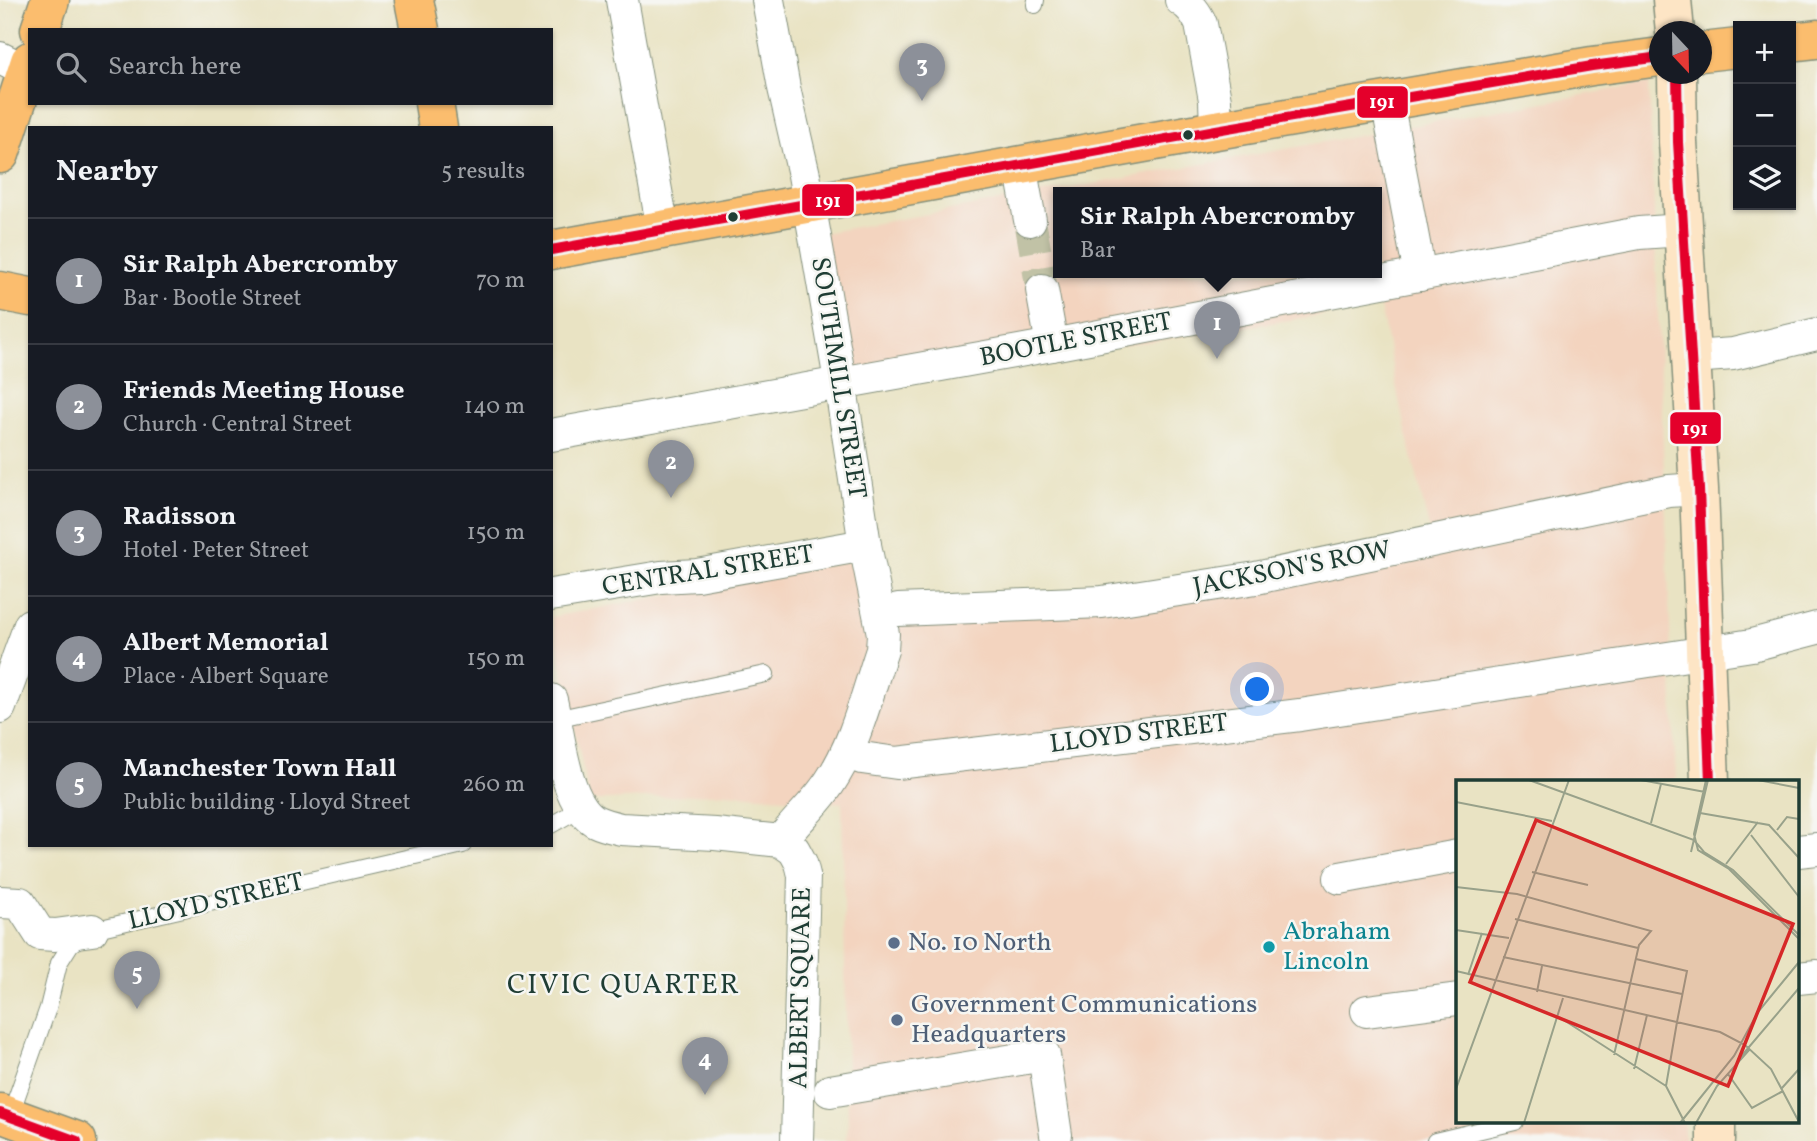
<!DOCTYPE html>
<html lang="en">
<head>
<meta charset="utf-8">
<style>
  body { margin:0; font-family:Vollkorn,serif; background:#20242c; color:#f1f3f6 }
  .controls { position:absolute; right:21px; top:21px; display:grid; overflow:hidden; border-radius:0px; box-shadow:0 2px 5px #0004 }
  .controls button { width:63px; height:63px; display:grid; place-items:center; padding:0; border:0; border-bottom:2px solid #363941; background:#171b24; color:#f1f3f6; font:35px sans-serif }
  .compass { position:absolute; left:1649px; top:21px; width:63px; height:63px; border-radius:50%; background:#171b24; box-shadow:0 2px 5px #0004; rotate:158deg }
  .you { position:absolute; left:1258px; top:690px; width:24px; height:24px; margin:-18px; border:5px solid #fff; border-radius:50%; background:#1a73e8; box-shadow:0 0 0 10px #1a73e833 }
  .badge { display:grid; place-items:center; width:46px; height:46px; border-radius:50%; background:#8c9099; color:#fff; font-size:23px; font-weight:700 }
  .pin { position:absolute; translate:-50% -58px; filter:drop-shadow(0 2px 4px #0008) }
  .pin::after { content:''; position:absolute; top:37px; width:24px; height:21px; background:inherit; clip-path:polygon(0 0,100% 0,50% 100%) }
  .popup { position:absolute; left:1053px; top:187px; width:329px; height:91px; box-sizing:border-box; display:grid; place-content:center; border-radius:0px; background:#171b24; filter:drop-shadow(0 2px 5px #0005); font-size:23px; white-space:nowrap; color:#9ea1a6 }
  .popup b { font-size:26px; color:#f1f3f6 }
  .popup::after { content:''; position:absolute; left:50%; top:100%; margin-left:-14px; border:14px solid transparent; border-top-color:#171b24 }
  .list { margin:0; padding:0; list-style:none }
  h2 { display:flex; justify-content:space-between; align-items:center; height:91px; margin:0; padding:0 28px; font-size:30px }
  h2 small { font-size:23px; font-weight:400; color:#9ea1a6 }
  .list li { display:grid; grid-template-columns:46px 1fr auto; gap:21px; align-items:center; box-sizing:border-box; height:126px; padding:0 28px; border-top:2px solid #363941 }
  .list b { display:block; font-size:26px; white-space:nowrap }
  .list p { margin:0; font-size:23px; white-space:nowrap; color:#9ea1a6 }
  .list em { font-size:23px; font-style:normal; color:#9ea1a6 }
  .icon { flex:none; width:38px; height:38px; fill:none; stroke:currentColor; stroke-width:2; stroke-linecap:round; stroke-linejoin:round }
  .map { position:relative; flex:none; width:1817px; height:1141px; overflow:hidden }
  .search { position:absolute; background:#171b24; box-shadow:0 2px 5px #0004; left:28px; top:28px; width:525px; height:77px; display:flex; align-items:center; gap:18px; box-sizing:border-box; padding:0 24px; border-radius:0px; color:#9ea1a6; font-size:26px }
  .panel { position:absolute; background:#171b24; box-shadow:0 2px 5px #0004; left:28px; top:126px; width:525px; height:721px; border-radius:0px }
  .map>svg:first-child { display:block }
</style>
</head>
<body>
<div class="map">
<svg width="1817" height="1141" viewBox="0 0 1817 1141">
  <rect width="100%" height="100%" fill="#f6f6f2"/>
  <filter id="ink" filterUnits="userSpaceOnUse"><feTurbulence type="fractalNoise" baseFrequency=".0143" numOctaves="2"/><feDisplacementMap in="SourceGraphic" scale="14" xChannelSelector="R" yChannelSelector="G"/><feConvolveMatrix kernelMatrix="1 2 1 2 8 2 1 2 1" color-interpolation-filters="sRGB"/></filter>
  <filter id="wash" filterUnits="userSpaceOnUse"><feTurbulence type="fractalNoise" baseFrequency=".00686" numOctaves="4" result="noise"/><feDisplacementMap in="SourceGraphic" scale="28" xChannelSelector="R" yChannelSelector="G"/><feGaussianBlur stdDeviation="1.57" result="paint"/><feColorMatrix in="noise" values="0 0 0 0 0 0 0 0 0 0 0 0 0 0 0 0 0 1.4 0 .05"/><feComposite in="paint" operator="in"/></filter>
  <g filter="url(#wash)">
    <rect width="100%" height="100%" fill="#e9e3c3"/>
    <path fill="#f3d4bf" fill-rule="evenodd" d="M 1649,83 L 1676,782 L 1458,782 L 1458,1122 L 1684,1122 L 1684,1141 L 846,1141 L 848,1125 L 842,803 L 727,793 L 590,801 L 551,617 L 849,561 L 878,625 L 1434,550 L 1399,400 L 1380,306 L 851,388 L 823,233 ZM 1058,193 L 1376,193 L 1376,273 L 1058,273 Z"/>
  </g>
  <g filter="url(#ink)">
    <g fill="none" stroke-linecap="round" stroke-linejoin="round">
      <polyline stroke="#c1c2a6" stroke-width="32" stroke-dasharray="32 16" stroke-linecap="butt" points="1030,220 1042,290"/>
      <defs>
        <g id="lane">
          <polyline points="1035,5 1036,0"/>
          <polyline points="555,719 766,674"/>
          <polyline points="551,825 581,808"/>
          <polyline points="10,1116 48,1008 59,963 71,944 92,930 463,845"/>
          <polyline points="1435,1141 1515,1122"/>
        </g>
        <g id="street">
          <polyline points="622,0 663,230"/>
          <path d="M 768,0 L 784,88 L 804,175 L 816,242 L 839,375 L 865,545 L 883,634 L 882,650 C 867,694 856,743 830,782 C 816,804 796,820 781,841"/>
          <path d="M 1181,0 C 1191,6 1196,13 1201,24 L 1215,100 L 1216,130"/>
          <polyline points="0,58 26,71"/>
          <polyline points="1387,101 1420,275"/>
          <polyline points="1020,165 1030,220"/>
          <polyline points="1042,290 1052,345"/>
          <polyline points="1692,357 1733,354 1817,334"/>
          <polyline points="551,435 1052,345 1639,233 1683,230"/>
          <polyline points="551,595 661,577 697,575 865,545"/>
          <polyline points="880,614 898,610 1102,602 1256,578 1669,491 1699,489"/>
          <path d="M 551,700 C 559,733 564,802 595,821 C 603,825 612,827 621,829 L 715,834 L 781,841 L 794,850 L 801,863 L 804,875 L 797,1141"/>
          <polyline points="0,707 30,625"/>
          <polyline points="847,753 862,758 897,763 1300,715 1752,645 1817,628"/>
          <polyline points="1798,851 1817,849"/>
          <polyline points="1340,878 1458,856"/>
          <polyline points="0,902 20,903 40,934 55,935 92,930"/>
          <polyline points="1798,978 1817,976"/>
          <polyline points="1367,1011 1458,999"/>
          <polyline points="830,1091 1044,1055 1056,1135"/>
        </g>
        <g id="secondary">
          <polyline points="1672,0 1675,32"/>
          <polyline points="1677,74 1678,142 1699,489 1710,782"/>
          <polyline points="1716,1141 1716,1122"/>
        </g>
        <g id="primary">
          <polyline points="414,0 420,30"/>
          <polyline points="40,30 50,0"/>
          <polyline points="1791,42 1817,39"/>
          <polyline points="1702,52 1738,48"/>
          <polyline points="434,103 438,128"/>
          <polyline points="0,154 30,61"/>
          <polyline points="551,250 1216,130 1592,66 1660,57"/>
          <polyline points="0,291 30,297"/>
          <polyline points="0,1113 77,1141"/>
        </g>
      </defs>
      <use href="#lane" stroke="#84907c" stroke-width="18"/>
      <use href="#street" stroke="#84907c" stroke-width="34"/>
      <use href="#secondary" stroke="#84907c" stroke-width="41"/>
      <use href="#primary" stroke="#84907c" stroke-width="41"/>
      <use href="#lane" stroke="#fff" stroke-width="16"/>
      <use href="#street" stroke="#fff" stroke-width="32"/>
      <use href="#secondary" stroke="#fde5c5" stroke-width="38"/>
      <use href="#primary" stroke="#fbbd6e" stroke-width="38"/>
      <defs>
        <g id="bus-1">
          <polyline points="1677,74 1678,142 1699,489 1710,782"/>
          <polyline points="551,250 1216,130 1592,66 1660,57"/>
          <polyline points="0,1113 77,1141"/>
        </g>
      </defs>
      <use href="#bus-1" stroke="#f6f6f2" stroke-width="16"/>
      <use href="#bus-1" stroke="#e4002b" stroke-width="10"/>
    </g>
  </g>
  <g fill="#1f3d34" stroke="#f6f6f2" stroke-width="2.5">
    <circle cx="1188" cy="135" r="6"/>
    <circle cx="733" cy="217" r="6"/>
  </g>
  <g fill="#5c6f8a" stroke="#f6f6f2" stroke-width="2.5">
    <circle cx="894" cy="943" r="7"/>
    <circle cx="897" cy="1020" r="7"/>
  </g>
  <circle fill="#0f9aa8" stroke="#f6f6f2" stroke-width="2.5" cx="1269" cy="947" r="7"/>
  <g text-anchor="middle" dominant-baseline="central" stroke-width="5" stroke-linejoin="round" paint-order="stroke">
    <g font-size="26" fill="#1f3d34" stroke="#f6f6f2">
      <text transform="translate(1076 340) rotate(-11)">BOOTLE STREET</text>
      <text transform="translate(838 378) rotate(81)">SOUTHMILL STREET</text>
      <text transform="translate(1292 569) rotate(-11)">JACKSON'S ROW</text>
      <text transform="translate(708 571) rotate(-9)">CENTRAL STREET</text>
      <text transform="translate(1139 734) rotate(-7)">LLOYD STREET</text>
      <text transform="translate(216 902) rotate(-13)">LLOYD STREET</text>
      <text transform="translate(801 988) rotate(-89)">ALBERT SQUARE</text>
    </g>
    <g font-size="26" fill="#0d838f" stroke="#f6f6f2" text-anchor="start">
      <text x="1283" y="932">Abraham<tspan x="1283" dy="30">Lincoln</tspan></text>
    </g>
    <g font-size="26" fill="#4e5e75" stroke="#f6f6f2" text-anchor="start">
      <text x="908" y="943">No. 10 North</text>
      <text x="911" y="1005">Government Communications<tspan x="911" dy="30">Headquarters</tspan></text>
    </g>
    <g font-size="28" letter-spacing="2" fill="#1f3d34" stroke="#f6f6f2">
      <text x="624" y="985">CIVIC QUARTER</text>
    </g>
  </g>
  <g transform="translate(1456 780)">
    <rect width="343" height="343" fill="#e9e3c3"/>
    <path fill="none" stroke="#98a18a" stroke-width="2" d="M 73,0 L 238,60 L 248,72 L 277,90 L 343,155M 185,0 L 249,12M 250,0 L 238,54 L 242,70 L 273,89 L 343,159M 302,0 L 343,8M 0,22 L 96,41M 244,33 L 313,45 L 343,78M 195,43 L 205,4M 321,50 L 331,37 L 343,39M 295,55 L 343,117M 235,72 L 252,0M 270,84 L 302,42M 76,92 L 132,105M 0,107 L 61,114 L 195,151 L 183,165 L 158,275M 59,139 L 182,168M 0,150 L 53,158M 47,177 L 226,214M 180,179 L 231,191 L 221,242M 0,191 L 264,252 L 289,265 L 315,289 L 343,342M 12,195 L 26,153M 81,212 L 86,186M 103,237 L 210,306M 221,242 L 210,306 L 229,343M 282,280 L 343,208M 178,289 L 191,235M 272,294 L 296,328 L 327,311M 326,308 L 343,289M 0,309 L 113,0M 68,343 L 107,218M 224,343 L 278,276 L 302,232 L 343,182M 240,343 L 261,306 L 294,269"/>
    <path fill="#d62828" fill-opacity="0.15" stroke="#d62828" stroke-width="3.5" d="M 80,40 L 337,144 L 272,306 L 14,202 Z"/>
    <rect width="343" height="343" fill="none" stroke="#1f3d34" stroke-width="3.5"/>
  </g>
  <g stroke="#f6f6f2" stroke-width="2.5">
    <rect x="1356" y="85" width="53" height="34" rx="7" fill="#e4002b"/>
    <rect x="801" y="183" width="54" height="34" rx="7" fill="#e4002b"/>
    <rect x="1669" y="411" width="53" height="34" rx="7" fill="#e4002b"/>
  </g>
  <g font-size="19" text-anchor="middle" font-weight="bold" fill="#fff">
    <text x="1382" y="108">191</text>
    <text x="828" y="207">191</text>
    <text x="1695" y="435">191</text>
  </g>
</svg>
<div class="controls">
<button>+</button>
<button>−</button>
<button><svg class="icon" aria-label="layers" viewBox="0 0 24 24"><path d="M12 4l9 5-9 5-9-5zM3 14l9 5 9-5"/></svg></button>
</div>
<svg class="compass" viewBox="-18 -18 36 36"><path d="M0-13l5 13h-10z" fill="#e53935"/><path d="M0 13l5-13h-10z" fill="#9ea1a6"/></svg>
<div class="you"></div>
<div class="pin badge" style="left:1217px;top:359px">1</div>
<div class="popup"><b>Sir Ralph Abercromby</b>Bar</div>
<div class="pin badge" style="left:671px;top:498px">2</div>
<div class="pin badge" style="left:922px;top:101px">3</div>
<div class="pin badge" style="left:705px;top:1095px">4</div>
<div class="pin badge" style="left:137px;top:1009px">5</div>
<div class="search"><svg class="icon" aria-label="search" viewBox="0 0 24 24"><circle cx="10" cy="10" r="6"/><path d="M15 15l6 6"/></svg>Search here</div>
<section class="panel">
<h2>Nearby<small>5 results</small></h2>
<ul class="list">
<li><span class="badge">1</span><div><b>Sir Ralph Abercromby</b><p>Bar · Bootle Street</p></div><em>70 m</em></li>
<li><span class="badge">2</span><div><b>Friends Meeting House</b><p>Church · Central Street</p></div><em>140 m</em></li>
<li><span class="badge">3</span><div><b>Radisson</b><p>Hotel · Peter Street</p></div><em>150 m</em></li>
<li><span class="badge">4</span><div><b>Albert Memorial</b><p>Place · Albert Square</p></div><em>150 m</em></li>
<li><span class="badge">5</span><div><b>Manchester Town Hall</b><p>Public building · Lloyd Street</p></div><em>260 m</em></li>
</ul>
</section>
</div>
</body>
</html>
